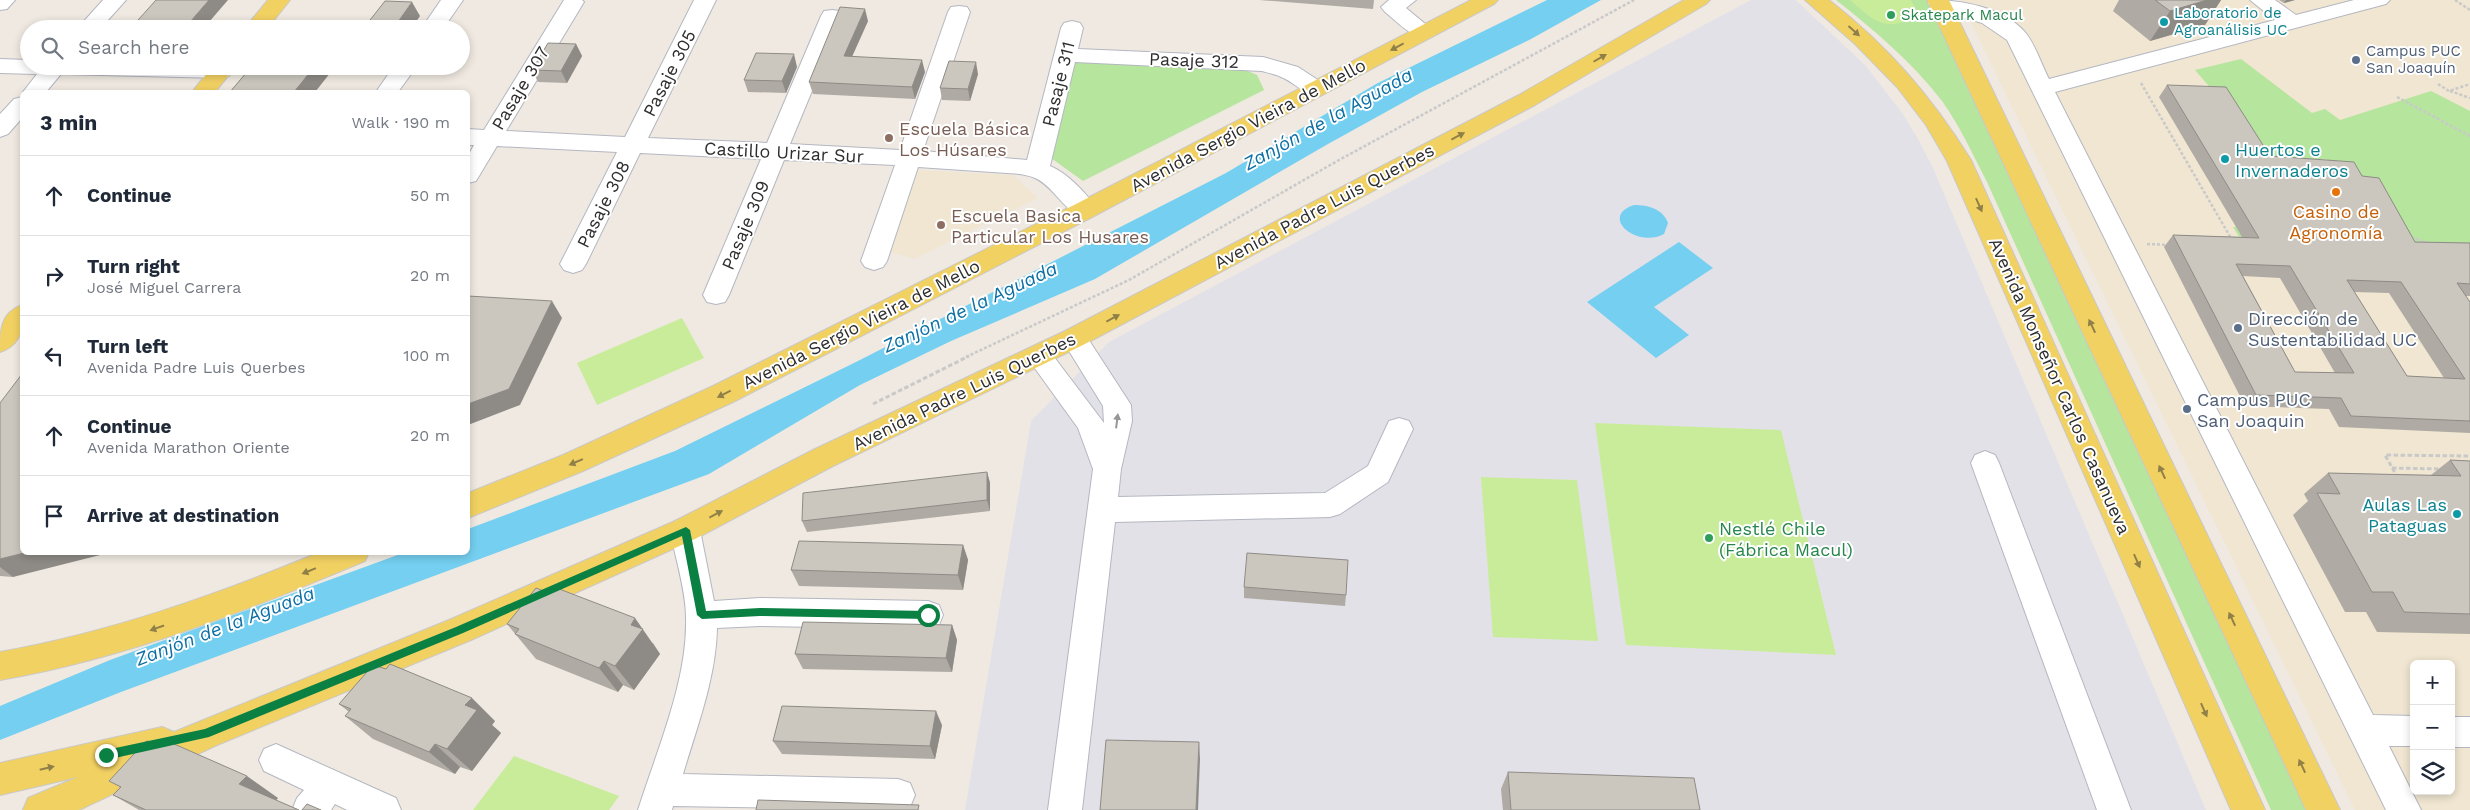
<!DOCTYPE html>
<html lang="en">
<head>
<meta charset="utf-8">
<style>
  body { margin:0; font-family:"Work Sans",sans-serif; background:#f6f6f7; color:#1f2937 }
  .controls { position:absolute; right:15px; bottom:15px; display:grid; overflow:hidden; border-radius:8px; box-shadow:0 2px 8px #0003 }
  .controls button { width:45px; height:45px; display:grid; place-items:center; padding:0; border:0; border-bottom:1px solid #e0e1e3; background:#fff; color:#1f2937; font:25px sans-serif }
  .stop { position:absolute; width:15px; height:15px; margin:-11px; border:4px solid #0b8043; border-radius:50%; background:#fff }
  .stop.end { background:#0b8043; border-color:#fff; box-shadow:0 1px 5px #0008 }
  .list { margin:0; padding:0; list-style:none }
  h2 { display:flex; justify-content:space-between; align-items:center; height:65px; margin:0; padding:0 20px; font-size:21px }
  h2 small { font-size:16px; font-weight:400; color:#747a83 }
  .list li { display:grid; grid-template-columns:32px 1fr auto; gap:15px; align-items:center; box-sizing:border-box; height:80px; padding:0 20px; border-top:1px solid #e0e1e3 }
  .list b { display:block; font-size:19px; white-space:nowrap }
  .list p { margin:0; font-size:16px; white-space:nowrap; color:#747a83 }
  .list em { font-size:16px; font-style:normal; color:#747a83 }
  .icon { flex:none; width:28px; height:28px; fill:none; stroke:currentColor; stroke-width:2; stroke-linecap:round; stroke-linejoin:round }
  .map { position:relative; flex:none; width:2470px; height:810px; overflow:hidden }
  .search { position:absolute; background:#fff; box-shadow:0 2px 8px #0003; left:20px; top:20px; width:450px; height:55px; display:flex; align-items:center; gap:12px; box-sizing:border-box; padding:0 18px; border-radius:28px; color:#747a83; font-size:19px }
  .panel { position:absolute; background:#fff; box-shadow:0 2px 8px #0003; left:20px; top:90px; width:450px; height:465px; border-radius:8px }
  .map>svg:first-child { display:block }
</style>
</head>
<body>
<div class="map">
<svg width="2470" height="810" viewBox="0 0 2470 810">
  <rect width="100%" height="100%" fill="#efe9e1"/>
  <polygon fill="#e3e1e8" points="1751,0 1795,0 1800,4 1865,65 1903,114 1919,141 1933,168 2206,810 965,810 1031,421 1109,342"/>
  <g fill="#f0e6d1" fill-rule="evenodd">
    <path d="M 1960,0 L 2470,0 L 2470,810 L 2355,810 ZM 2414,664 L 2451,664 L 2451,791 L 2414,791 Z"/>
    <polygon points="917,170 1013,175 1038,198 914,259 888,251"/>
  </g>
  <g fill="#b6e59e">
    <path d="M 1836,0 L 1929,0 L 2309,810 L 2271,810 L 1987,182 C 1973,155 1960,126 1942,101 C 1912,62 1874,30 1836,0 Z"/>
    <polygon points="1075,59 1238,67 1257,75 1264,90 1083,181 1051,158"/>
    <polygon points="2241,59 2312,113 2325,109 2340,120 2431,91 2470,111 2470,253 2246,248 2233,227 2339,229 2334,173 2326,159 2312,159 2317,171 2274,162 2195,70"/>
  </g>
  <g fill="#c9ec9a">
    <path d="M 1850,0 L 1911,0 L 1917,11 L 1914,18 C 1883,32 1873,20 1850,0 Z"/>
    <polygon points="682,318 704,358 597,405 577,363"/>
    <polygon points="1595,423 1781,430 1836,655 1626,645"/>
    <polygon points="1481,477 1577,480 1598,641 1493,637"/>
    <polygon points="514,756 619,796 609,810 473,810"/>
  </g>
  <g fill="#75cff0">
    <polygon points="1547,0 1601,0 1531,39 1422,92 1328,144 1095,279 951,341 860,385 709,474 121,692 0,740 0,706 110,660 403,553 468,552 468,529 675,451 858,361 1226,173 1376,84"/>
    <path d="M 1634,205 C 1648,205 1663,209 1668,223 L 1664,234 C 1636,249 1599,216 1634,205 Z"/>
    <polygon points="1679,242 1713,268 1654,307 1689,335 1656,358 1587,302"/>
  </g>
  <g fill="none" stroke-linecap="round" stroke-linejoin="round">
    <defs>
      <g id="minor">
        <polygon points="0,0 15,0 7,9 0,10"/>
        <polygon points="103,0 126,0 100,29 77,29"/>
        <polygon points="441,0 463,0 443,29 421,29"/>
        <path d="M 564,0 L 582,0 L 584,2 L 506,131 L 625,137 L 694,0 L 716,0 L 648,138 L 767,143 L 821,16 L 824,11 L 832,10 L 840,11 L 843,16 L 790,144 L 900,150 L 948,12 L 951,7 L 959,6 L 967,7 L 970,12 L 923,151 L 1027,160 L 1061,28 L 1064,23 L 1072,21 L 1080,23 L 1083,28 L 1078,49 L 1263,57 L 1298,67 L 1324,84 L 1327,89 L 1324,94 C 1306,99 1297,83 1281,77 C 1275,74 1268,73 1262,71 L 1075,62 L 1050,166 C 1067,173 1088,194 1097,210 L 1094,216 C 1068,223 1057,187 1035,178 C 1031,176 1025,175 1020,174 L 918,167 L 887,261 L 883,267 L 874,270 L 865,267 L 861,261 L 895,165 L 784,160 L 729,295 L 725,302 L 716,304 L 707,302 L 703,295 L 761,159 L 640,153 L 586,264 L 582,270 L 573,273 L 564,270 L 560,264 L 617,152 L 497,146 L 476,181 L 468,183 L 468,156 L 474,145 L 468,145 L 468,129 L 484,130 Z"/>
        <path d="M 1389,0 L 1416,0 L 1406,8 L 1435,32 L 1432,37 C 1413,41 1398,22 1385,12 L 1381,7 Z"/>
        <path d="M 1931,0 C 1961,0 2002,7 2024,31 C 2035,43 2041,64 2049,79 L 2275,20 L 2250,0 L 2275,0 L 2296,15 L 2354,0 L 2390,0 L 2386,4 L 2055,92 L 2373,715 L 2414,716 L 2414,746 L 2389,746 L 2421,810 L 2386,810 L 2007,40 L 1982,23 L 1932,8 L 1928,3 Z"/>
        <polygon points="0,59 29,60 29,66 229,66 232,71 229,76 221,78 61,74 46,92 23,92 37,74 0,73"/>
        <polygon points="394,66 417,66 398,92 376,92"/>
        <polygon points="22,97 22,118 8,134 0,137 0,114 14,99"/>
        <polygon points="1074,328 1083,331 1131,405 1132,421 1121,469 1118,497 1325,493 1368,466 1389,421 1399,418 1409,421 1413,429 1388,482 1340,514 1330,517 1115,522 1082,810 1048,810 1093,469 1078,428 1026,356 1030,349 1039,346 1048,349 1104,423 1103,406 1061,338 1065,331"/>
        <polygon points="1985,451 1995,455 1999,463 2131,810 2097,810 1971,463 1975,455"/>
        <path d="M 685,518 L 695,521 L 700,530 L 714,601 L 760,598 L 928,601 L 939,605 L 943,615 L 939,625 L 928,629 L 760,626 L 717,628 C 716,678 697,727 683,774 L 898,779 L 910,783 L 915,795 L 910,807 L 901,810 L 673,806 L 672,810 L 638,810 C 657,750 688,680 686,617 C 686,591 675,556 670,530 L 675,521 Z"/>
        <rect x="2451" y="717" width="19" height="30"/>
        <polygon points="276,744 396,798 401,810 347,810 335,804 331,810 292,810 297,798 304,790 264,771 259,760 264,749"/>
      </g>
      <g id="major">
        <polygon points="268,0 290,0 267,29 244,29"/>
        <polygon points="1471,0 1498,0 1494,4 1094,216 733,402 583,471 468,518 468,493 563,455 713,386 1076,204"/>
        <polygon points="1684,0 1710,0 1706,4 1535,105 1083,345 833,466 695,539 471,640 217,745 79,810 23,810 28,798 78,777 0,795 0,763 162,727 174,732 449,620 675,521 813,450 1065,331 1519,95"/>
        <path d="M 1805,0 L 1829,0 C 1889,47 1931,96 1971,160 L 2265,810 L 2231,810 L 1947,161 L 1926,125 L 1897,87 L 1855,44 Z"/>
        <polygon points="1927,0 1949,0 2340,810 2306,810"/>
        <polygon points="213,66 236,66 215,92 192,92"/>
        <path d="M 22,305 C 25,325 22,345 0,352 C 0,331 0,313 22,305 Z"/>
        <path d="M 320,552 L 369,552 L 365,561 C 246,611 127,658 0,680 L 0,652 C 112,632 216,595 320,552 Z"/>
      </g>
    </defs>
    <use href="#minor" stroke="#b4b7c1" stroke-width="2"/>
    <use href="#major" stroke="#c9c9c9" stroke-width="2"/>
    <g stroke="#c9c9c9" stroke-width="2.5" stroke-dasharray="3 2" stroke-linecap="butt">
      <polyline points="2455,0 2470,10"/>
      <polyline points="2141,83 2232,240"/>
      <polyline points="2438,84 2449,91 2470,84"/>
      <polyline points="2450,91 2470,98"/>
      <polyline points="2397,97 2470,136"/>
      <polyline points="2411,237 2428,243"/>
      <polyline points="2147,244 2169,245"/>
      <polyline points="966,357 1129,280 1339,160 1634,0"/>
    </g>
    <g stroke="#c9c9c9" stroke-width="3" stroke-dasharray="4.5 2.5" stroke-linecap="butt">
      <polyline points="873,404 969,356"/>
      <polyline points="2392,468 2442,469"/>
      <polyline points="2398,478 2385,455 2470,456"/>
    </g>
    <use href="#minor" fill="#fff" fill-rule="evenodd"/>
    <use href="#major" fill="#f2d163" fill-rule="evenodd"/>
  </g>
  <g fill="#afaba4" fill-rule="evenodd">
    <polygon points="1259,0 1374,0 1373,9"/>
    <polygon points="2119,0 2221,0 2205,25 2150,41 2113,11"/>
    <polygon points="2279,0 2295,0 2284,3"/>
    <polygon points="868,21 852,56 925,72 915,99 813,94 809,82"/>
    <polygon points="576,44 582,56 567,83 538,82 532,70"/>
    <polygon points="252,66 384,66 378,75 330,73 315,92 230,92"/>
    <polygon points="797,67 786,93 748,92 744,80"/>
    <polygon points="978,74 970,101 942,100 940,88"/>
    <path d="M 2167,85 L 2270,156 L 2362,176 L 2415,242 L 2470,243 L 2470,296 L 2465,296 L 2470,302 L 2470,433 L 2339,427 L 2329,409 L 2245,406 L 2164,247 L 2173,235 L 2242,237 L 2159,97 ZM 2243,276 L 2280,278 L 2335,373 L 2295,372 ZM 2354,292 L 2389,293 L 2444,378 L 2407,376 Z"/>
    <polygon points="0,403 13,577 0,576"/>
    <polygon points="2450,460 2470,461 2470,634 2377,632 2366,612 2345,612 2293,515 2308,501 2304,494 2328,473 2431,475"/>
    <polygon points="987,472 990,483 990,511 807,532 802,521"/>
    <polygon points="963,545 968,560 963,590 799,586 791,570"/>
    <polygon points="1244,587 1346,595 1345,606 1244,598"/>
    <polygon points="507,624 653,643 660,654 634,690 623,685 618,692 536,659"/>
    <polygon points="952,625 957,640 952,672 803,669 795,654"/>
    <polygon points="339,704 495,721 492,725 501,733 472,771 460,767 455,774 373,739 345,716 349,712"/>
    <polygon points="942,725 935,759 782,754 773,741"/>
    <polygon points="1508,772 1700,810 1503,810 1501,789"/>
    <polygon points="109,781 278,798 276,800 299,810 139,810 113,795 120,787"/>
  </g>
  <g fill="#8e8b86">
    <polygon points="209,0 228,0 203,29 184,29"/>
    <polygon points="2207,0 2221,0 2205,25 2150,41 2170,11"/>
    <polygon points="2286,0 2295,0 2284,3"/>
    <polygon points="412,2 420,16 411,29 393,29"/>
    <polygon points="865,9 868,21 847,68 844,56"/>
    <polygon points="576,44 582,56 567,83 561,71"/>
    <polygon points="794,54 797,67 786,93 782,81"/>
    <polygon points="922,60 925,72 915,99 912,87"/>
    <polygon points="976,62 978,74 970,101 968,89"/>
    <polygon points="315,66 326,66 330,73 315,92 294,92"/>
    <polygon points="373,66 384,66 378,75"/>
    <polygon points="552,301 562,318 520,405 468,425 468,404"/>
    <polygon points="987,472 990,483 990,511 987,500"/>
    <polygon points="963,545 968,560 963,590 958,575"/>
    <polygon points="28,552 112,552 13,577 0,567 0,559"/>
    <polygon points="635,618 660,654 634,690 615,666 631,625"/>
    <polygon points="952,625 957,640 952,672 946,658"/>
    <polygon points="604,661 623,685 618,692 599,668"/>
    <polygon points="472,698 495,721 492,725 501,733 472,771 447,749 465,705"/>
    <polygon points="936,711 942,725 935,759 930,746"/>
    <polygon points="1199,742 1200,759 1198,810 1196,810"/>
    <polygon points="435,744 460,767 455,774 429,752"/>
    <polygon points="247,776 278,798 271,806 239,784"/>
  </g>
  <g fill="#cbc7bf" stroke="#8e8b86" fill-rule="evenodd">
    <polygon points="156,0 209,0 184,29 130,29"/>
    <polygon points="2155,0 2207,0 2170,11"/>
    <polygon points="385,1 412,2 393,29 363,29"/>
    <polygon points="840,7 865,9 844,56 922,60 912,87 809,82"/>
    <polygon points="548,43 576,44 561,71 532,70"/>
    <polygon points="756,53 794,54 782,81 744,80"/>
    <polygon points="949,61 976,62 968,89 940,88"/>
    <polygon points="252,66 315,66 294,92 230,92"/>
    <path d="M 2167,85 L 2226,87 L 2270,156 L 2354,162 L 2362,176 L 2379,178 L 2415,242 L 2470,243 L 2470,284 L 2457,283 L 2470,302 L 2470,421 L 2351,416 L 2341,398 L 2256,395 L 2173,235 L 2259,238 ZM 2236,264 L 2290,266 L 2354,373 L 2295,372 ZM 2347,280 L 2401,282 L 2465,379 L 2407,376 Z"/>
    <polygon points="468,296 552,301 509,389 468,404"/>
    <polygon points="22,374 22,552 28,552 0,559 0,403"/>
    <polygon points="2450,460 2470,461 2470,614 2404,612 2393,592 2372,592 2317,493 2340,494 2328,473 2461,476"/>
    <polygon points="987,472 987,500 802,521 803,493"/>
    <polygon points="799,541 963,545 958,575 791,570"/>
    <polygon points="1247,553 1348,560 1346,595 1244,587"/>
    <polygon points="554,587 635,618 631,625 643,629 615,666 604,661 599,668 515,634 519,629 507,624 536,588 549,593"/>
    <polygon points="803,622 952,625 946,658 795,654"/>
    <polygon points="390,664 472,698 465,705 477,710 447,749 435,744 429,752 345,716 351,709 339,704 373,665 386,669"/>
    <polygon points="782,706 936,711 930,746 773,741"/>
    <polygon points="165,740 247,776 239,784 299,810 146,810 113,795 121,787 109,781 145,742 148,741 160,746"/>
    <polygon points="1106,740 1199,742 1196,810 1100,810"/>
    <polygon points="1508,772 1694,778 1700,810 1511,810"/>
    <polygon points="758,800 919,805 918,810 756,810"/>
    <polygon points="307,804 321,810 302,810"/>
  </g>
  <defs><path id="oneway-solid" d="M-6-.8H1V-3.2L6.5 0L1 3.2V.8H-6Z" transform="scale(1.25)"/></defs>
  <g fill="#908048">
    <use href="#oneway-solid" transform="translate(1854 31) rotate(42)"/>
    <use href="#oneway-solid" transform="translate(1397 47) rotate(152)"/>
    <use href="#oneway-solid" transform="translate(1600 58) rotate(-30)"/>
    <use href="#oneway-solid" transform="translate(1458 136) rotate(-28)"/>
    <use href="#oneway-solid" transform="translate(1979 205) rotate(66)"/>
    <use href="#oneway-solid" transform="translate(1113 318) rotate(-28)"/>
    <use href="#oneway-solid" transform="translate(2092 326) rotate(-115)"/>
    <use href="#oneway-solid" transform="translate(724 394) rotate(153)"/>
    <use href="#oneway-solid" transform="translate(576 462) rotate(157)"/>
    <use href="#oneway-solid" transform="translate(2162 472) rotate(-115)"/>
    <use href="#oneway-solid" transform="translate(716 514) rotate(-28)"/>
    <use href="#oneway-solid" transform="translate(2137 561) rotate(66)"/>
    <use href="#oneway-solid" transform="translate(309 571) rotate(158)"/>
    <use href="#oneway-solid" transform="translate(2232 619) rotate(-115)"/>
    <use href="#oneway-solid" transform="translate(157 628) rotate(161)"/>
    <use href="#oneway-solid" transform="translate(2204 710) rotate(66)"/>
    <use href="#oneway-solid" transform="translate(2302 766) rotate(-115)"/>
    <use href="#oneway-solid" transform="translate(47 768) rotate(-13)"/>
  </g>
  <use fill="#969696" href="#oneway-solid" transform="translate(1117 421) rotate(-83)"/>
  <polygon fill="#0b8043" points="686,527 690,530 706,611 760,608 928,611 933,615 928,619 760,616 702,619 697,615 682,536 463,633 209,737 106,760 101,755 106,750 205,729 456,627"/>
  <g fill="#2e9e5b" stroke="#fff" stroke-width="2">
    <circle cx="1891" cy="15" r="5"/>
    <circle cx="1709" cy="538" r="5"/>
  </g>
  <g fill="#0f9aa8" stroke="#fff" stroke-width="2">
    <circle cx="2164" cy="22" r="5"/>
    <circle cx="2225" cy="159" r="5"/>
    <circle cx="2457" cy="514" r="5"/>
  </g>
  <g fill="#5c6f8a" stroke="#fff" stroke-width="2">
    <circle cx="2356" cy="60" r="5"/>
    <circle cx="2238" cy="328" r="5"/>
    <circle cx="2187" cy="409" r="5"/>
  </g>
  <g fill="#8d6e63" stroke="#fff" stroke-width="2">
    <circle cx="889" cy="138" r="5"/>
    <circle cx="941" cy="225" r="5"/>
  </g>
  <circle fill="#e8710a" stroke="#fff" stroke-width="2" cx="2336" cy="192" r="5"/>
  <g text-anchor="middle" dominant-baseline="central" stroke-width="4" stroke-linejoin="round" paint-order="stroke">
    <g font-size="15" fill="#0d838f" stroke="#fff" text-anchor="start">
      <text x="2174" y="13">Laboratorio de<tspan x="2174" dy="17">Agroanálisis UC</tspan></text>
    </g>
    <g font-size="15" fill="#27864d" stroke="#fff" text-anchor="start">
      <text x="1901" y="15">Skatepark Macul</text>
    </g>
    <g font-size="15" fill="#4e5e75" stroke="#fff" text-anchor="start">
      <text x="2366" y="51">Campus PUC<tspan x="2366" dy="17">San Joaquín</tspan></text>
    </g>
    <g font-size="18" fill="#2e2e2e" stroke="#fff">
      <text transform="translate(1194 60) rotate(2)">Pasaje 312</text>
      <text transform="translate(669 73) rotate(-63)">Pasaje 305</text>
      <text transform="translate(1058 84) rotate(-76)">Pasaje 311</text>
      <text transform="translate(520 88) rotate(-59)">Pasaje 307</text>
      <text transform="translate(1248 125) rotate(-28)">Avenida Sergio Vieira de Mello</text>
      <text transform="translate(784 152) rotate(3)">Castillo Urizar Sur</text>
      <text transform="translate(603 204) rotate(-63)">Pasaje 308</text>
      <text transform="translate(1324 206) rotate(-28)">Avenida Padre Luis Querbes</text>
      <text transform="translate(745 225) rotate(-67)">Pasaje 309</text>
      <text transform="translate(861 324) rotate(-27)">Avenida Sergio Vieira de Mello</text>
      <text transform="translate(2060 386) rotate(66)">Avenida Monseñor Carlos Casanueva</text>
      <text transform="translate(964 391) rotate(-26)">Avenida Padre Luis Querbes</text>
    </g>
    <g font-size="18" fill="#785e54" stroke="#fff" text-anchor="start">
      <text x="899" y="128">Escuela Básica<tspan x="899" dy="21">Los Húsares</tspan></text>
      <text x="951" y="215">Escuela Basica<tspan x="951" dy="21">Particular Los Husares</tspan></text>
    </g>
    <g font-size="18" fill="#0d838f" stroke="#fff" text-anchor="start">
      <text x="2235" y="149">Huertos e<tspan x="2235" dy="21">Invernaderos</tspan></text>
      <text x="2447" y="504" text-anchor="end">Aulas Las<tspan x="2447" dy="21">Pataguas</tspan></text>
    </g>
    <g font-size="18" fill="#c56008" stroke="#fff">
      <text x="2336" y="211">Casino de<tspan x="2336" dy="21">Agronomía</tspan></text>
    </g>
    <g font-size="18" fill="#4e5e75" stroke="#fff" text-anchor="start">
      <text x="2248" y="318">Dirección de<tspan x="2248" dy="21">Sustentabilidad UC</tspan></text>
      <text x="2197" y="399">Campus PUC<tspan x="2197" dy="21">San Joaquin</tspan></text>
    </g>
    <g font-size="18" fill="#27864d" stroke="#fff" text-anchor="start">
      <text x="1719" y="528">Nestlé Chile<tspan x="1719" dy="21">(Fábrica Macul)</tspan></text>
    </g>
    <g font-size="19" font-style="italic" fill="#0d6fa3" stroke="#fff">
      <text transform="translate(1328 119) rotate(-29)">Zanjón de la Aguada</text>
      <text transform="translate(970 307) rotate(-25)">Zanjón de la Aguada</text>
      <text transform="translate(225 626) rotate(-21)">Zanjón de la Aguada</text>
    </g>
  </g>
</svg>
<div class="controls">
<button>+</button>
<button>−</button>
<button><svg class="icon" aria-label="layers" viewBox="0 0 24 24"><path d="M12 4l9 5-9 5-9-5zM3 14l9 5 9-5"/></svg></button>
</div>
<div class="stop" style="left:928px;top:615px"></div>
<div class="stop end" style="left:106px;top:755px"></div>
<div class="search"><svg class="icon" aria-label="search" viewBox="0 0 24 24"><circle cx="10" cy="10" r="6"/><path d="M15 15l6 6"/></svg>Search here</div>
<section class="panel">
<h2>3 min<small>Walk · 190 m</small></h2>
<ul class="list">
<li><svg class="icon" aria-label="ahead" viewBox="0 0 24 24"><path d="M12 20V5M6 11l6-6 6 6"/></svg><div><b>Continue</b></div><em>50 m</em></li>
<li><svg class="icon" aria-label="right" viewBox="0 0 24 24"><path d="M7 20v-9h11M14 6l5 5-5 5"/></svg><div><b>Turn right</b><p>José Miguel Carrera</p></div><em>20 m</em></li>
<li><svg class="icon" aria-label="left" viewBox="0 0 24 24"><path d="M17 20v-9H6M10 6l-5 5 5 5"/></svg><div><b>Turn left</b><p>Avenida Padre Luis Querbes</p></div><em>100 m</em></li>
<li><svg class="icon" aria-label="ahead" viewBox="0 0 24 24"><path d="M12 20V5M6 11l6-6 6 6"/></svg><div><b>Continue</b><p>Avenida Marathon Oriente</p></div><em>20 m</em></li>
<li><svg class="icon" aria-label="arrive" viewBox="0 0 24 24"><path d="M6 21V4h12l-3 4 3 4H6"/></svg><div><b>Arrive at destination</b></div></li>
</ul>
</section>
</div>
</body>
</html>
